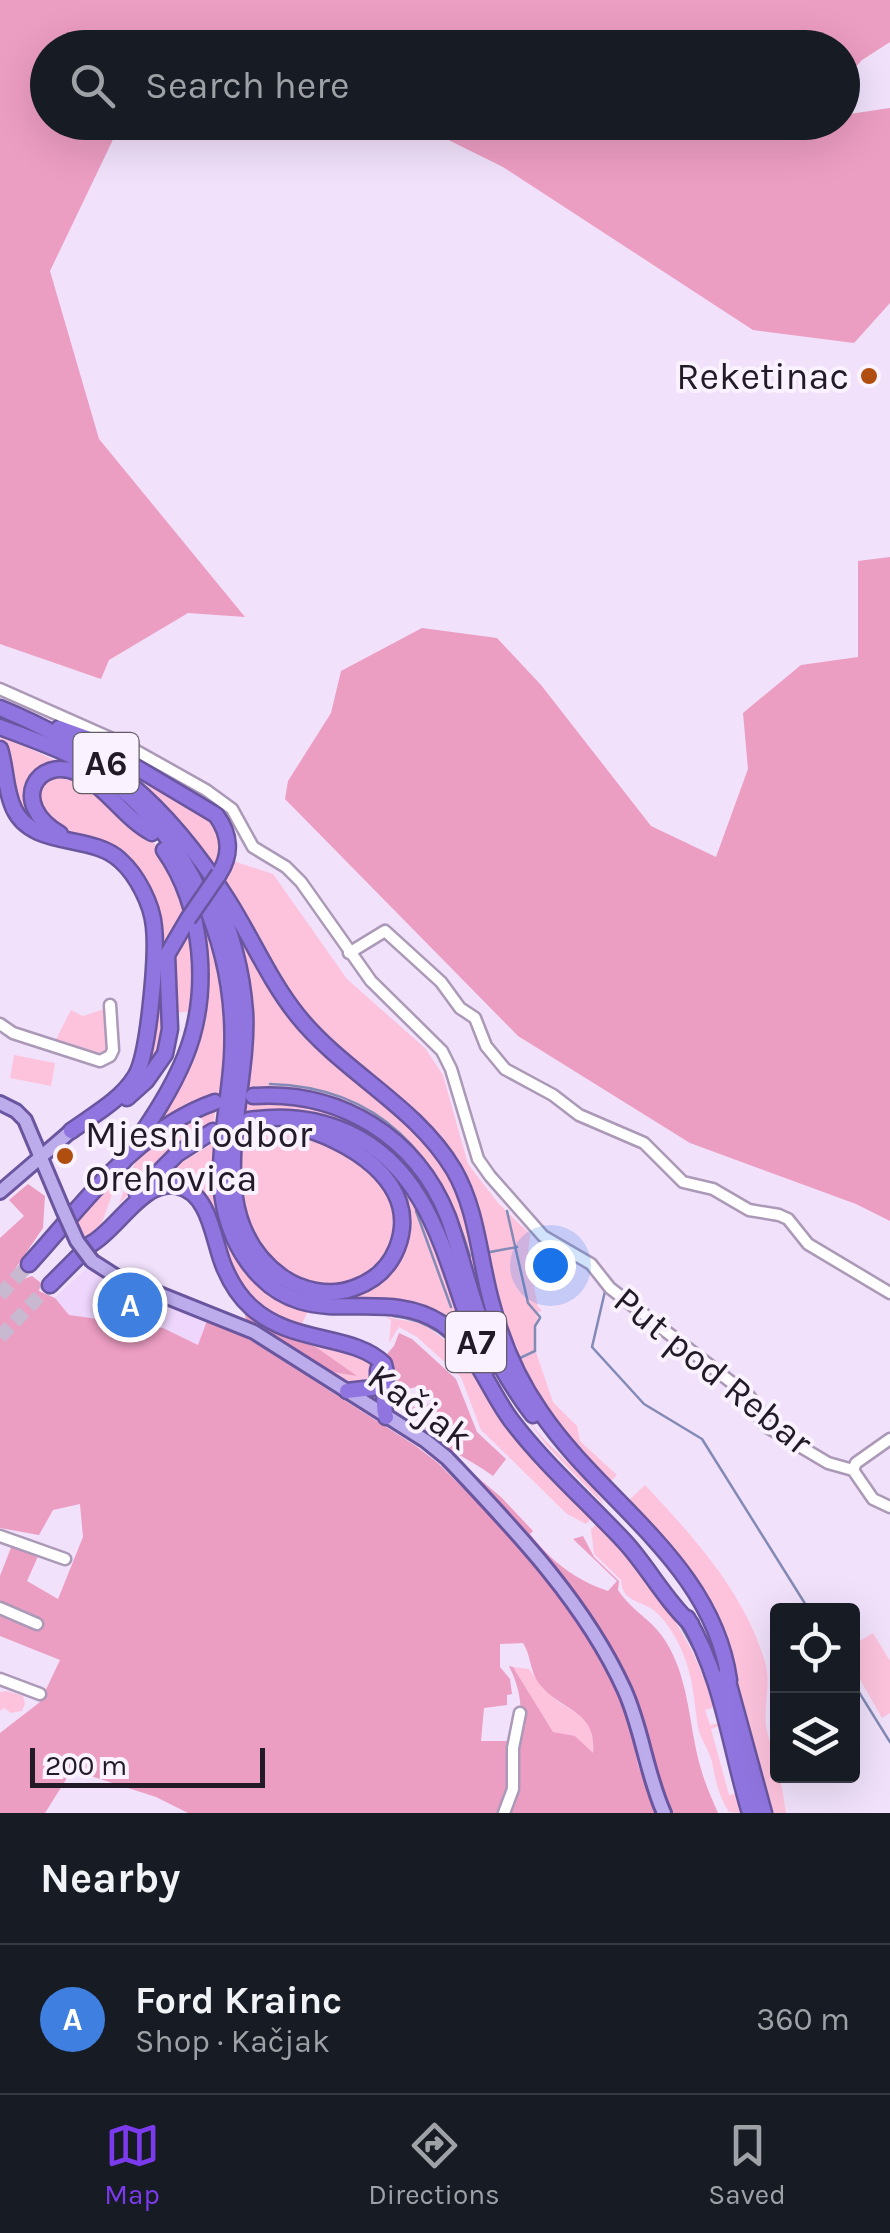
<!DOCTYPE html>
<html lang="en">
<head>
<meta charset="utf-8">
<style>
  body { margin:0; font-family:Karla,sans-serif; background:#20242c; color:#f1f3f6 }
  .controls { position:absolute; right:30px; bottom:30px; display:grid; overflow:hidden; border-radius:10px; box-shadow:0 10px 40px #0002 }
  .controls button { width:90px; height:90px; display:grid; place-items:center; padding:0; border:0; border-bottom:2px solid #363941; background:#171b24; color:#f1f3f6; font:50px sans-serif }
  .scale { position:absolute; left:30px; bottom:25px; width:235px; box-sizing:border-box; padding-left:10px; border:5px solid #221b27; border-top:0; font-size:28px; line-height:35px; white-space:nowrap; color:#221b27; -webkit-text-stroke:8px #faf2ff; paint-order:stroke }
  .you { position:absolute; left:550px; top:1265px; width:35px; height:35px; margin:-25px; border:8px solid #fff; border-radius:50%; background:#1a73e8; box-shadow:0 0 0 15px #1a73e833 }
  .badge { display:grid; place-items:center; width:65px; height:65px; border-radius:50%; background:#7c3aed; color:#fff; font-size:32px; font-weight:700 }
  .pin { position:absolute; translate:-50% -50%; border:5px solid #fff; box-shadow:0 2px 10px #0006 }
  .list { margin:0; padding:0; list-style:none }
  h2 { display:flex; justify-content:space-between; align-items:center; height:130px; margin:0; padding:0 40px; font-size:42px }
  h2 small { font-size:32px; font-weight:400; color:#9ea1a6 }
  .list li { display:grid; grid-template-columns:65px 1fr auto; gap:30px; align-items:center; box-sizing:border-box; height:150px; padding:0 40px; border-top:2px solid #363941 }
  .list b { display:block; font-size:38px; white-space:nowrap }
  .list p { margin:0; font-size:32px; white-space:nowrap; color:#9ea1a6 }
  .list em { font-size:32px; font-style:normal; color:#9ea1a6 }
  .icon { flex:none; width:55px; height:55px; fill:none; stroke:currentColor; stroke-width:2; stroke-linecap:round; stroke-linejoin:round }
  .map { position:relative; flex:none; width:890px; height:1813px; overflow:hidden }
  .search { position:absolute; background:#171b24; box-shadow:0 10px 40px #0002; left:30px; right:30px; top:30px; height:110px; display:flex; align-items:center; gap:25px; box-sizing:border-box; padding:0 35px; border-radius:55px; color:#9ea1a6; font-size:38px }
  .sheet { height:280px; background:#171b24 }
  nav { display:flex; justify-content:space-around; align-items:center; box-sizing:border-box; height:140px; border-top:2px solid #363941; background:#171b24; font-size:28px; color:#9ea1a6 }
  nav a { display:grid; justify-items:center; gap:5px }
  nav .on { color:#7c3aed }
  .map>svg:first-child { display:block }
</style>
</head>
<body>
<div class="map">
<svg width="890" height="1813" viewBox="0 0 890 1813">
  <rect width="100%" height="100%" fill="#f1e1fb"/>
  <polygon fill="#eed6fd" points="86,1269 208,1318 198,1345 163,1328 69,1315 55,1298"/>
  <g fill="#fdc3dd">
    <path d="M 0,735 L 72,768 L 34,779 L 40,826 C 9,813 8,763 0,735 Z"/>
    <polygon points="72,774 149,835 170,868 186,914 170,937 161,1050 132,1088 158,940 131,867 64,833 36,804 41,780"/>
    <polygon points="144,782 151,783 217,822 224,845 215,872 196,842"/>
    <polygon points="230,860 273,874 347,979 425,1048 443,1075 468,1164 499,1204 530,1234 528,1255 538,1307 542,1310 536,1314 538,1318 535,1323 535,1350 514,1360 461,1175 314,1028 274,975 220,879"/>
    <path d="M 196,899 C 220,965 231,1024 219,1095 L 203,1099 L 156,1126 C 212,1046 200,991 196,899 Z"/>
    <polygon points="189,923 195,956 193,1011 174,1013 172,958"/>
    <path d="M 234,930 C 247,942 252,962 261,976 C 270,991 282,1006 293,1020 C 341,1079 418,1114 454,1184 C 476,1226 481,1279 491,1325 L 488,1327 L 416,1153 L 383,1123 L 342,1100 L 306,1090 L 254,1086 L 252,1101 C 442,1097 456,1273 521,1408 C 537,1442 593,1478 604,1505 L 547,1446 L 511,1399 L 389,1152 C 342,1118 306,1111 248,1111 L 248,1131 C 295,1125 362,1146 386,1191 C 411,1236 377,1286 328,1286 C 308,1286 287,1276 274,1262 C 215,1198 250,1145 247,1074 C 245,1026 239,978 234,930 Z"/>
    <polygon points="105,1009 107,1050 91,1055 55,1041 71,1010 83,1016"/>
    <polygon points="14,1055 55,1063 51,1086 10,1078"/>
    <path d="M 215,1112 L 214,1124 L 218,1124 C 207,1208 222,1278 308,1311 L 302,1324 L 296,1325 L 364,1341 L 384,1353 L 359,1340 L 291,1325 L 258,1306 L 233,1276 L 212,1214 L 162,1179 L 182,1162 L 210,1145 L 213,1125 L 175,1146 L 119,1204 C 125,1189 130,1171 138,1158 C 155,1135 189,1118 215,1112 Z"/>
    <path d="M 360,1149 C 428,1179 445,1274 467,1337 L 443,1318 L 338,1301 C 393,1287 393,1260 406,1211 Z"/>
    <polygon points="119,1176 102,1222 86,1239 76,1220"/>
    <polygon points="386,1317 424,1324 454,1347 513,1433 592,1518 586,1524 567,1514 481,1430 461,1377 417,1337 399,1327 389,1343 391,1320"/>
    <path d="M 318,1345 C 339,1349 362,1350 374,1370 L 370,1383 L 354,1385 L 332,1372 L 355,1375 L 316,1347 Z"/>
    <polygon points="536,1352 553,1402 577,1426 580,1441 617,1475 608,1484 572,1447 515,1362"/>
    <path d="M 645,1485 C 693,1536 745,1593 765,1662 C 772,1684 762,1709 767,1731 C 771,1748 777,1758 778,1776 L 780,1776 L 786,1813 L 769,1813 L 728,1651 L 627,1502 Z"/>
    <path d="M 597,1524 C 649,1579 692,1634 715,1707 L 705,1710 L 710,1725 L 719,1723 L 719,1726 L 711,1729 L 729,1795 L 736,1794 L 741,1813 L 729,1812 C 718,1794 716,1782 712,1762 C 709,1749 700,1739 698,1727 C 693,1694 693,1670 676,1639 C 671,1629 661,1615 652,1609 C 638,1600 622,1601 621,1580 L 594,1554 L 591,1529 Z"/>
    <polygon points="873,1633 890,1661 890,1713 882,1718 853,1667 853,1645"/>
    <path d="M 513,1667 L 529,1669 C 538,1682 548,1696 562,1704 C 585,1718 596,1725 593,1754 L 575,1736 L 553,1733 Z"/>
    <polygon points="7,1691 23,1696 25,1704 22,1711 11,1713 4,1708 0,1711 0,1692"/>
  </g>
  <g fill="#ec9dc2" fill-rule="evenodd">
    <polygon points="0,0 890,0 890,42 862,60 843,82 842,48 265,48 260,45 255,48 48,48 48,122 124,123 120,125 50,271 99,439 245,617 188,613 109,660 101,679 0,644"/>
    <polygon points="890,108 890,303 854,343 753,330 503,167 414,123 842,122 843,115"/>
    <polygon points="890,557 890,1221 856,1204 690,1143 518,1036 285,799 288,781 331,713 341,671 422,628 497,638 541,685 651,826 716,857 748,769 743,713 801,665 858,657 858,561"/>
    <path d="M 28,1184 L 45,1196 L 43,1228 L 15,1269 L 21,1280 L 32,1276 L 41,1283 L 39,1291 L 55,1298 L 69,1315 L 163,1328 L 198,1345 L 208,1318 L 247,1338 L 416,1446 L 438,1463 L 483,1508 L 546,1580 L 599,1654 L 627,1714 L 638,1765 L 656,1813 L 188,1813 L 156,1797 L 72,1770 L 45,1813 L 0,1813 L 0,1733 L 40,1702 L 60,1660 L 0,1636 L 0,1576 L 12,1545 L 39,1554 L 27,1581 L 58,1599 L 83,1537 L 80,1504 L 53,1510 L 39,1535 L 0,1528 L 0,1238 L 24,1216 L 9,1200 ZM 523,1643 C 532,1657 529,1673 542,1687 C 564,1712 597,1711 593,1753 L 575,1736 L 553,1732 L 513,1667 L 509,1666 C 522,1692 523,1713 518,1741 L 481,1741 L 484,1708 L 507,1705 L 507,1695 L 512,1694 L 510,1679 L 500,1667 L 500,1644 Z"/>
    <polygon points="244,1311 270,1330 316,1347 357,1376 332,1372 247,1323"/>
    <path d="M 399,1333 L 412,1339 L 456,1379 L 477,1432 L 506,1459 L 493,1476 C 479,1466 465,1458 450,1450 C 433,1441 418,1418 399,1406 L 400,1400 L 419,1409 L 432,1402 L 416,1387 L 400,1391 L 387,1354 L 394,1346 Z"/>
    <path d="M 459,1462 L 501,1497 L 533,1531 L 530,1534 C 551,1561 575,1580 608,1591 L 617,1581 L 573,1539 L 583,1536 L 594,1557 L 619,1581 L 618,1590 C 635,1615 654,1619 669,1647 C 690,1685 689,1728 701,1769 C 705,1784 712,1799 718,1813 L 669,1813 L 631,1690 L 616,1660 Z"/>
  </g>
  <g fill="none" stroke-linecap="round" stroke-linejoin="round">
    <g stroke="#828ab5" stroke-width="2.5">
      <path d="M 270,1084 C 381,1087 440,1156 470,1256"/>
      <polyline points="416,1211 451,1307"/>
      <polyline points="507,1211 528,1303 540,1317"/>
      <polyline points="490,1252 517,1247"/>
      <polyline points="606,1287 592,1347 644,1404 702,1439 809,1610"/>
      <path d="M 393,1316 C 430,1320 451,1338 472,1368"/>
      <polyline points="520,1358 535,1351 535,1326 540,1318"/>
      <polyline points="678,1621 699,1658 714,1700"/>
      <polyline points="852,1681 890,1742"/>
      <polyline points="739,1800 742,1813"/>
    </g>
    <g stroke="#c8b9d1" stroke-width="14" stroke-dasharray="14 7" stroke-linecap="butt">
      <polyline points="211,1140 249,1127"/>
      <polyline points="0,1295 29,1264"/>
      <polyline points="0,1337 50,1285"/>
    </g>
    <defs>
      <g id="minor">
        <polyline points="0,689 124,744 206,790 232,809 253,847 286,867 301,882 371,981 442,1051 451,1069 478,1159 490,1176 543,1236 591,1264 610,1288 749,1396 759,1409 761,1421 769,1428 828,1463 853,1470 873,1499 890,1507"/>
        <polyline points="349,953 385,931 441,982 460,1008 475,1018 486,1046 505,1069 553,1095 579,1115 644,1143 683,1182 713,1189 749,1210 779,1215 788,1219 808,1244 890,1293"/>
        <polyline points="0,1024 13,1033 100,1061 110,1056 113,1050 110,1005"/>
        <polyline points="853,1470 856,1463 890,1439"/>
        <polyline points="0,1536 65,1559"/>
        <polyline points="0,1608 37,1624"/>
        <polyline points="0,1679 40,1694"/>
        <polyline points="504,1813 513,1789 513,1748 520,1713"/>
      </g>
      <g id="major">
        <polyline points="0,1103 16,1111 25,1120 63,1210"/>
        <polyline points="0,1192 71,1131"/>
        <path d="M 92,1261 L 117,1277 L 254,1332 L 426,1441 L 447,1458 C 512,1527 584,1601 624,1689 C 642,1728 646,1773 664,1813"/>
      </g>
      <g id="highway">
        <path d="M 0,708 C 104,751 167,804 227,899 C 252,938 269,980 298,1016 C 344,1073 416,1106 454,1170 C 477,1210 479,1257 491,1301 C 501,1340 517,1378 540,1411 C 601,1502 712,1562 729,1680"/>
        <path d="M 0,727 C 34,740 73,753 102,774 C 192,837 238,950 232,1057 C 228,1128 202,1198 248,1262 C 304,1340 378,1282 441,1323 C 474,1345 488,1389 511,1420 C 545,1465 587,1501 625,1542 C 648,1567 665,1600 691,1624"/>
        <path d="M 59,728 L 87,738 L 216,815 C 230,834 232,854 219,874"/>
        <path d="M 0,749 C 6,768 5,791 14,809 C 33,849 91,833 120,860 C 137,875 152,904 154,927 C 157,954 149,1056 135,1077 C 121,1100 93,1115 71,1131"/>
        <path d="M 60,834 C 8,803 37,755 78,773 C 107,787 124,818 152,833"/>
        <path d="M 212,888 C 230,927 242,969 245,1012 C 250,1097 196,1216 282,1277 C 302,1291 330,1297 354,1288 C 374,1281 389,1268 397,1248 C 423,1182 346,1138 294,1126"/>
        <path d="M 253,1096 C 339,1090 416,1136 448,1217 C 462,1256 470,1297 486,1335 C 498,1364 514,1390 533,1415"/>
        <polyline points="127,1098 146,1081 165,1054 170,1029 167,955 188,919"/>
        <path d="M 249,1120 C 282,1115 316,1118 347,1132 C 442,1175 447,1284 488,1368"/>
        <path d="M 122,1163 C 145,1129 169,1096 185,1057 C 211,993 204,907 164,850"/>
        <polyline points="137,1194 177,1154 213,1131"/>
        <path d="M 91,1244 C 118,1229 143,1179 177,1186 C 212,1193 213,1244 225,1269 C 231,1283 240,1297 251,1307 C 292,1345 353,1333 384,1364 C 390,1382 380,1399 386,1417"/>
        <path d="M 29,1264 C 84,1204 135,1130 215,1102"/>
        <polyline points="50,1285 92,1243"/>
        <polyline points="347,1391 373,1388 378,1380 378,1370"/>
        <path d="M 687,1618 C 723,1678 730,1747 750,1813"/>
        <polyline points="726,1674 764,1813"/>
      </g>
    </defs>
    <use href="#minor" stroke="#ab99b7" stroke-width="15"/>
    <use href="#major" stroke="#6a569f" stroke-width="18"/>
    <use href="#highway" stroke="#6a569f" stroke-width="19"/>
    <use href="#minor" stroke="#fff" stroke-width="10"/>
    <use href="#major" stroke="#bcacec" stroke-width="12"/>
    <use href="#highway" stroke="#9075e0" stroke-width="14"/>
    <defs>
      <polyline id="major-bridge" points="63,1210 77,1241 92,1261"/>
      <polyline id="highway-bridge" points="188,919 219,874"/>
    </defs>
    <use href="#major-bridge" stroke="#6a569f" stroke-width="18" stroke-linecap="butt"/>
    <use href="#highway-bridge" stroke="#6a569f" stroke-width="19" stroke-linecap="butt"/>
    <use href="#major-bridge" stroke="#bcacec" stroke-width="12"/>
    <use href="#highway-bridge" stroke="#9075e0" stroke-width="14"/>
  </g>
  <g fill="#af4e0e" stroke="#faf2ff" stroke-width="4">
    <circle cx="869" cy="376" r="10"/>
    <circle cx="65" cy="1156" r="10"/>
  </g>
  <g text-anchor="middle" dominant-baseline="central" stroke-width="8" stroke-linejoin="round" paint-order="stroke">
    <g fill="#faf2ff" stroke="#635c68" stroke-width="2.5">
      <rect x="73.5" y="733" width="65" height="60" rx="8"/>
      <rect x="446" y="1312" width="60" height="60" rx="8"/>
    </g>
    <g font-size="35" font-weight="bold" fill="#221b27">
      <text x="106" y="763">A6</text>
      <text x="476" y="1342">A7</text>
    </g>
    <g font-size="38" fill="#221b27" stroke="#faf2ff" text-anchor="end">
      <text x="849" y="376">Reketinac</text>
      <text x="85" y="1134" text-anchor="start">Mjesni odbor<tspan x="85" dy="44">Orehovica</tspan></text>
    </g>
    <g font-size="38" fill="#221b27" stroke="#faf2ff">
      <text transform="translate(713 1371) rotate(39)">Put pod Rebar</text>
      <text transform="translate(420 1407) rotate(36)">Kačjak</text>
    </g>
  </g>
</svg>
<div class="controls">
<button><svg class="icon" aria-label="locate" viewBox="0 0 24 24"><circle cx="12" cy="12" r="6"/><path d="M12 2v4M12 18v4M2 12h4M18 12h4"/></svg></button>
<button><svg class="icon" aria-label="layers" viewBox="0 0 24 24"><path d="M12 4l9 5-9 5-9-5zM3 14l9 5 9-5"/></svg></button>
</div>
<div class="scale">200 m</div>
<div class="you"></div>
<div class="pin badge" style="left:130px;top:1305px;background:#3f7fe0">A</div>
<div class="search"><svg class="icon" aria-label="search" viewBox="0 0 24 24"><circle cx="10" cy="10" r="6"/><path d="M15 15l6 6"/></svg>Search here</div>
</div>
<section class="sheet">
<h2>Nearby<small></small></h2>
<ul class="list">
<li><span class="badge" style="background:#3f7fe0">A</span><div><b>Ford Krainc</b><p>Shop · Kačjak</p></div><em>360 m</em></li>
</ul>
</section>
<nav>
<a class="on"><svg class="icon" aria-label="map" viewBox="0 0 24 24"><path d="M3 6l6-2 6 2 6-2v14l-6 2-6-2-6 2zM9 4v14M15 6v14"/></svg>Map</a>
<a><svg class="icon" aria-label="directions" viewBox="0 0 24 24"><path d="M12 3l9 9-9 9-9-9zM9 14v-3h6M13 9l2 2-2 2"/></svg>Directions</a>
<a><svg class="icon" aria-label="saved" viewBox="0 0 24 24"><path d="M7 4h10v16l-5-4-5 4z"/></svg>Saved</a>
</nav>
</body>
</html>
